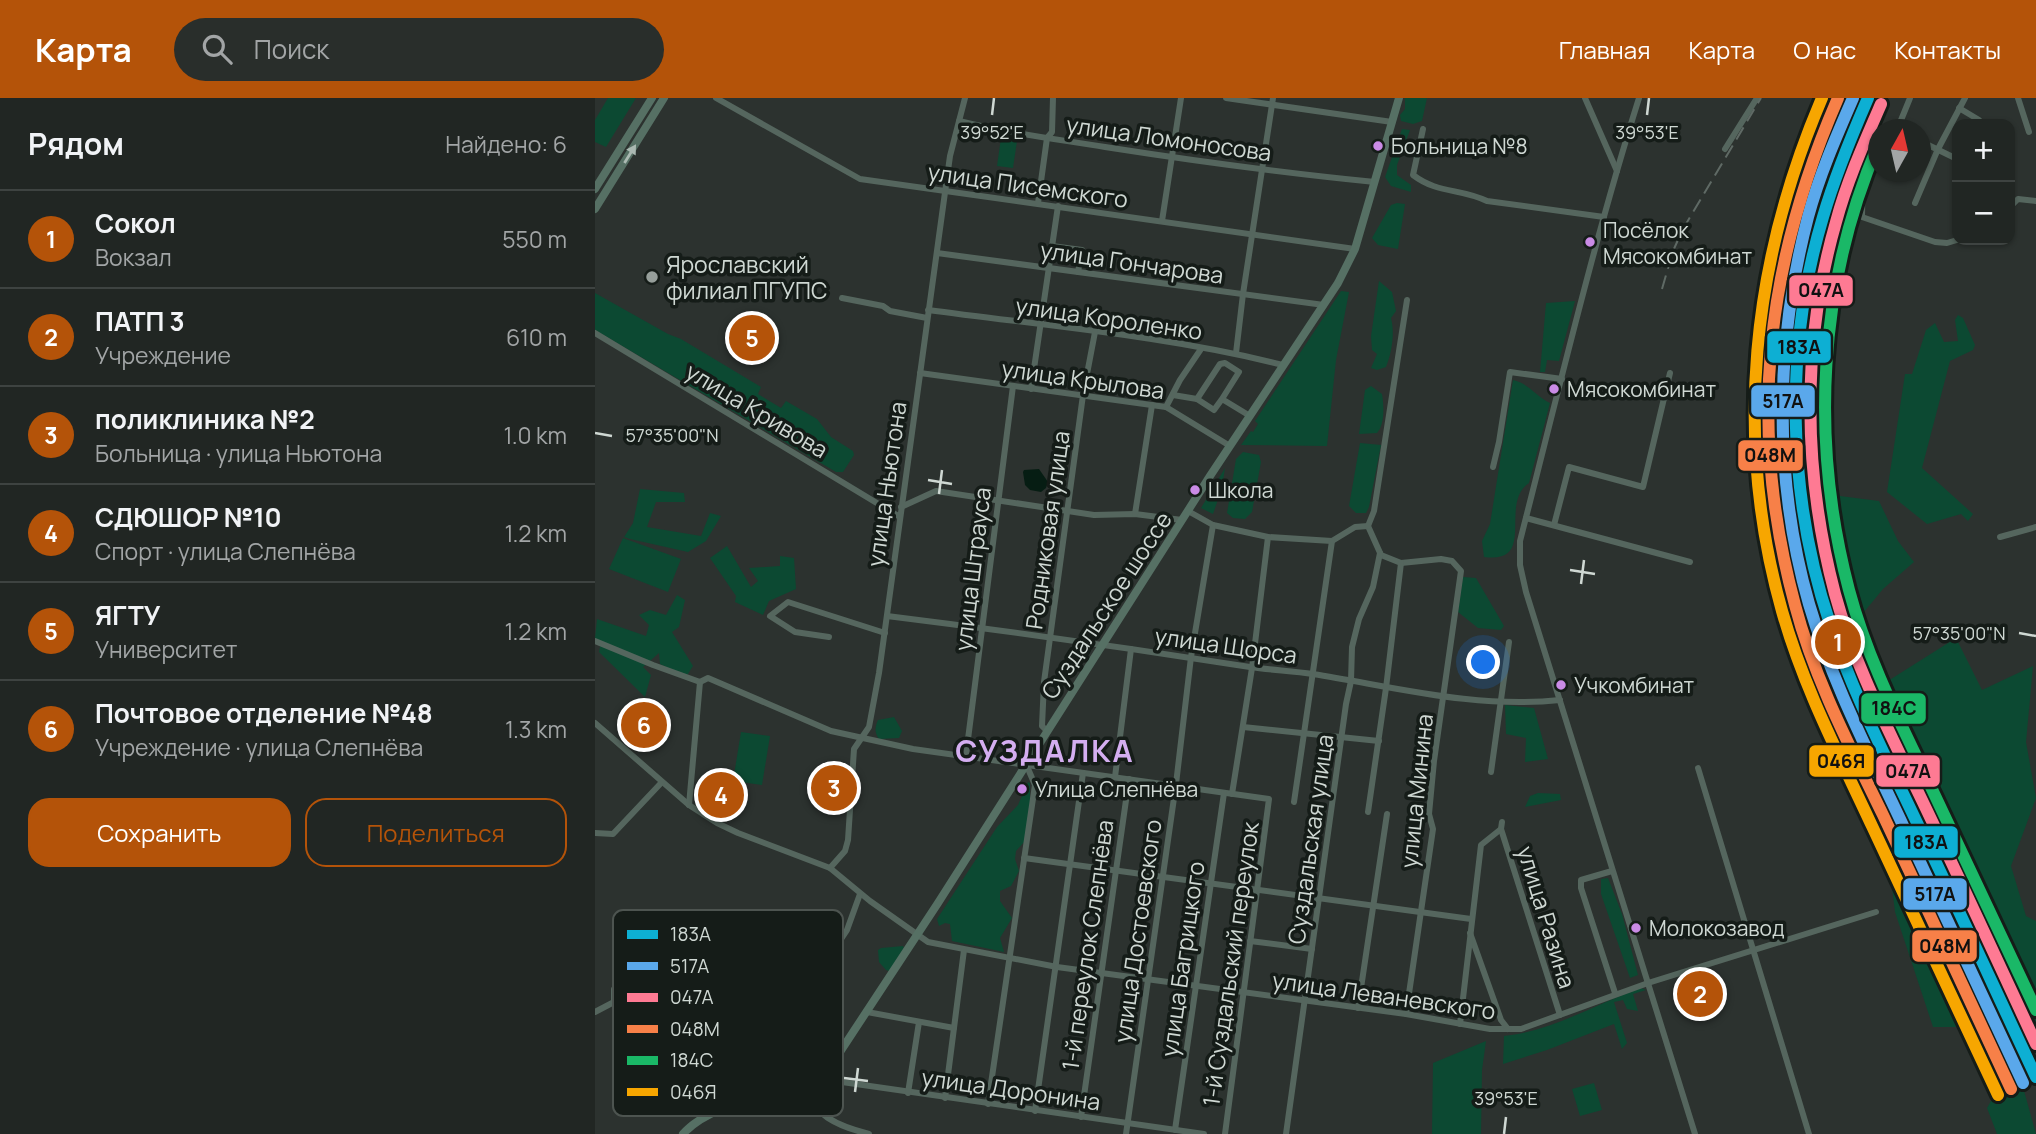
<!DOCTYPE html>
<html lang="ru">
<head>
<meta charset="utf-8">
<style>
  body { margin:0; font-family:Manrope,sans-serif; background:#292e2b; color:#f1f3f6 }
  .controls { position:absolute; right:21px; top:21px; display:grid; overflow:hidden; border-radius:14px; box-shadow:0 2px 5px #0004 }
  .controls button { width:63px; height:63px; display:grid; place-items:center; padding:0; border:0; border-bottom:2px solid #3e4341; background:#212623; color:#f1f3f6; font:35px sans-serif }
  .compass { position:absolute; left:1273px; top:21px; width:63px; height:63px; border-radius:50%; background:#212623; box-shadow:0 2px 5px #0004; rotate:8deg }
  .you { position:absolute; left:889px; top:565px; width:24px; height:24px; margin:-18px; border:5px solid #fff; border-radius:50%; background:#1a73e8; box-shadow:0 0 0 10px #1a73e833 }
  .badge { display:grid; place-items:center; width:46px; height:46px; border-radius:50%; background:#b45309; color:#fff; font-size:23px; font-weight:700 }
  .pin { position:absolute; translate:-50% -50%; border:4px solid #fff; box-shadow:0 2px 7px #0006 }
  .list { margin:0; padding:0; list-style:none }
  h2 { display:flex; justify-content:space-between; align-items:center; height:91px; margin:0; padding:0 28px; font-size:30px }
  h2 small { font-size:23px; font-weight:400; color:#a2a5a6 }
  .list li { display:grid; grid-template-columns:46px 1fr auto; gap:21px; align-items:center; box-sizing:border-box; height:98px; padding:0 28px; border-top:2px solid #3e4341 }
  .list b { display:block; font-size:26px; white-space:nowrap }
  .list p { margin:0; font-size:23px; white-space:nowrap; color:#a2a5a6 }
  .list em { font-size:23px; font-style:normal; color:#a2a5a6 }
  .actions { display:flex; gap:14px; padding:21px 28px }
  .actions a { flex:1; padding:16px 0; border:2px solid #b45309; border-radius:21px; text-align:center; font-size:24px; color:#b45309 }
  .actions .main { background:#b45309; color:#fff }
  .icon { flex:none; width:38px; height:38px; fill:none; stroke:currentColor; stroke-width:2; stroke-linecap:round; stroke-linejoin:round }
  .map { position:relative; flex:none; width:1441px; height:1036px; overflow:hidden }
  header { display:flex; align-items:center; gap:42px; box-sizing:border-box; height:98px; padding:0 35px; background:#b45309; color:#fff }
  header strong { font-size:33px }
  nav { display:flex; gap:38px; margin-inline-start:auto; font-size:24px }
  .search { width:490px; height:63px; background:#292e2b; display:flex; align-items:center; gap:18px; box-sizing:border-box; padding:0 24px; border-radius:38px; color:#a2a5a6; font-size:26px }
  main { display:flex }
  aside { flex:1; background:#212623 }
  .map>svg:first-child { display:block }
</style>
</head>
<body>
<header>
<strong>Карта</strong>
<div class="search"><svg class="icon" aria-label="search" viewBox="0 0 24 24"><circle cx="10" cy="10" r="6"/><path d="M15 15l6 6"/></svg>Поиск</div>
<nav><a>Главная</a><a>Карта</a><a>О нас</a><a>Контакты</a></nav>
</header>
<main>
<aside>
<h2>Рядом<small>Найдено: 6</small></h2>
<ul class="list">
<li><span class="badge">1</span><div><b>Сокол</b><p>Вокзал</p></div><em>550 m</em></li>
<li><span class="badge">2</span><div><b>ПАТП 3</b><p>Учреждение</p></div><em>610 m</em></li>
<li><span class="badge">3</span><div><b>поликлиника №2</b><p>Больница · улица Ньютона</p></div><em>1.0 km</em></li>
<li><span class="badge">4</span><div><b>СДЮШОР №10</b><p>Спорт · улица Слепнёва</p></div><em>1.2 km</em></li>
<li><span class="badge">5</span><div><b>ЯГТУ</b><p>Университет</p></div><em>1.2 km</em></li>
<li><span class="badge">6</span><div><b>Почтовое отделение №48</b><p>Учреждение · улица Слепнёва</p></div><em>1.3 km</em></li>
</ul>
<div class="actions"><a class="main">Сохранить</a><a>Поделиться</a></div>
</aside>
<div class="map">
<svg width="1441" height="1036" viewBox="0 0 1441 1036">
  <rect width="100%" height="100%" fill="#2c322f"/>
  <g fill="#0c4932">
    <polygon points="13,0 41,0 11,49 0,44 0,22"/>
    <polygon points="810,0 832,0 827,23 818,26 806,23 805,17 810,11"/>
    <polygon points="807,31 815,32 802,67 802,77 816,87 816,94 796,88 790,79"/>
    <polygon points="406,40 422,43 418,70 402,68"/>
    <path d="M 1263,49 L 1270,77 L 1239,250 L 1239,364 L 1245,398 L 1284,403 L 1303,443 L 1319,464 L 1288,491 L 1250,537 C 1238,494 1222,449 1216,404 C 1214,388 1214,371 1213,356 C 1207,252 1220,144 1263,49 Z"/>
    <path d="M 1219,85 L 1225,90 C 1220,133 1209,177 1198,219 L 1185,218 L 1181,214 L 1213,86 Z"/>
    <polygon points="802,105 810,106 803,151 783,147 777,140 796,107"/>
    <path d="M 784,183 L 797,194 L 801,213 L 796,220 C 800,235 797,254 791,269 L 782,272 L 776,270 L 782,256 L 777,252 L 776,238 Z"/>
    <polygon points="746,193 754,194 741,262 732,348 646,347 656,333 658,334 663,326 660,323"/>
    <polygon points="0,195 73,236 86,241 166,289 163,296 186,310 191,303 222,321 236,339 258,353 259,357 248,374 241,374 0,232"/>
    <polygon points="980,203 964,263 952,262 950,274 945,274 951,205"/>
    <polygon points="1363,217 1368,220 1380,247 1378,252 1355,263 1327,370 1378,416 1373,423 1366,416 1332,426 1292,394 1310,276 1317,276 1331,232 1340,225 1349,244 1363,243 1360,222"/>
    <path d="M 1191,221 L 1197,236 L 1190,299 L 1191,366 L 1188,380 L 1179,382 C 1171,347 1175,312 1176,277 C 1177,258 1174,240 1182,222 Z"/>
    <path d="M 918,282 C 933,285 942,299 955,305 L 934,385 C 903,406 943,466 889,459 L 887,443 L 895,426 Z"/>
    <path d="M 776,288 L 787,296 C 789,308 790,326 782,335 L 764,336 L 770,292 Z"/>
    <polygon points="765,345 786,347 774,409 771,415 761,415 754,408"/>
    <polygon points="648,354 664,357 666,364 657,414 650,421 638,420 632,415 641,361"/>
    <polygon points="630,370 627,390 618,416 606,410"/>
    <polygon points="45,391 89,395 90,404 61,404 52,429 106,438 115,415 126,418 111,443 93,454 35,441 29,439 38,425"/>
    <polygon points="28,440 86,461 73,494 14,471"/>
    <polygon points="1197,445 1221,508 1238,574 1301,717 1337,786 1362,857 1393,922 1405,933 1419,974 1426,982 1441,1036 1402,1036 1392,1010 1400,996 1383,953 1364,929 1338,929 1300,814 1296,781 1211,567 1195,510 1174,451"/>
    <polygon points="132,448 156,489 163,483 154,470 185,468 185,458 199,460 201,491 174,503 168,517 140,504 141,498 115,460"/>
    <polygon points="868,479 881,480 909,528 906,532 883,530 863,514"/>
    <polygon points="82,497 90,502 84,529 77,534 98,568 91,579 65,566 64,555 48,569 56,577 50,599 4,554 6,544 0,540 2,521 51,538 54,527 44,517 55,512 71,517"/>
    <polygon points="1361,540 1387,592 1438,568 1431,644 1441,700 1416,768 1431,818 1441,823 1441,956 1266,580 1278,575 1296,581"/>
    <polygon points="910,607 939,610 953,661 930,664 931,640 911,636"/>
    <path d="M 299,619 L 307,633 L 304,640 L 284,641 C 279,634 280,629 283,622 Z"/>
    <polygon points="146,634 175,638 167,687 138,683"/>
    <polygon points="433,684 435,685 435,709 430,743 421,753 420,761 424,773 416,788 405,793 405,803 417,820 405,840 409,854 357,843 355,826 350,825 344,828 342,821 402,729 423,707"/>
    <polygon points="943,695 965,696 966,702 930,709 935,698"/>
    <polygon points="1013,780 1027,816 1043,877 1035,880 1006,796 1006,781"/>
    <polygon points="308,848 309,850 294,873 291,872 284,864 283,852 286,850"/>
    <path d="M 1046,890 L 1051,892 L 1038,896 L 1043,913 L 1032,911 L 1028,902 L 1019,904 L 1032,945 L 1027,951 L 1019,926 L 952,952 L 908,966 L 909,938 C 958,933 1000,906 1046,890 Z"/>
    <polygon points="891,943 887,972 886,1036 837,1036 838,965"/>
    <polygon points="999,985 1007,1012 985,1018 977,991"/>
  </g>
  <polygon fill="#061d13" points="444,371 453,384 451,390 446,394 435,392 430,387 428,374 429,372"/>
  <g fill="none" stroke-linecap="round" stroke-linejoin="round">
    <g stroke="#55665e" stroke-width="6">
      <polyline points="121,0 265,81 760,151"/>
      <polyline points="631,0 797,24"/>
      <polyline points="990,0 1022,73"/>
      <path d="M 1044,0 C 998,146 963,295 925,443 L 925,467 L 931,494 L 1100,1036"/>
      <polyline points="1423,0 1434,34"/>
      <polyline points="1364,10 1384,22 1387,26"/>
      <path d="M 364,23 C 412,35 461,41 510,49 C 600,63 689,75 780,84"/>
      <path d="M 828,31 L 818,77 C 843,96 865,90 892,103 L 1009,119"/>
      <polyline points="1302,32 1315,0"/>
      <polyline points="1283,42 1273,47 1268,56 1267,119 1340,144 1352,145 1362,142"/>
      <polyline points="1325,43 1362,61"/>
      <polyline points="1130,51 1162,0"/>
      <polyline points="443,105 452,40 457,34 458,0"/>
      <polyline points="1320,105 1343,51 1370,0"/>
      <polyline points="1415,109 1423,101 1441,103"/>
      <polyline points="567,123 586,0"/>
      <polyline points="457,148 487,152 483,174"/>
      <polyline points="342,155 729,207"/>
      <polyline points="247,200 288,208 295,213 332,220"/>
      <path d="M 333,212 C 452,228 573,238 688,267"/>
      <polyline points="0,235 305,419"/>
      <polyline points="641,255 648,196 678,0"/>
      <polyline points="325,275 571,309 635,348"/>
      <polyline points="436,291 463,108"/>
      <polyline points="578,297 602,301"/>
      <polyline points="627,301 619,312 602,301 625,266 630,265 644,274 627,301 655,318"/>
      <polyline points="571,309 585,282 606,251"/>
      <polyline points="898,369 904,344 915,274 967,281"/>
      <polyline points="306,409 341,393 499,417 540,416 587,422"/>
      <polyline points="593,413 618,427 673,439 737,443 760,429 773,428"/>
      <polyline points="540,416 557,307"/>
      <polyline points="931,420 1095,464"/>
      <polyline points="959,427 974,369 1048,389 1075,275"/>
      <polyline points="773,428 786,457 806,465 846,461 857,463 866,473 839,663 834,716 838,731 811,916"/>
      <polyline points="773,428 779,413 812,202"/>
      <polyline points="1405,439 1441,429"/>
      <path d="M 292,518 C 413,533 534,550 655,569 C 676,572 697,573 718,576 C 800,589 881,611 965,602"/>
      <polyline points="234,539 200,534 175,518 193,504 290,535"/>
      <polyline points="0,543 58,567 105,584 113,580 236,633 318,651 674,701 630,1036"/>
      <polyline points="0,625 94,707 122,725 143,735 235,770 275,803 333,844 462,869 811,916 895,931 926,931 1053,885 1281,814"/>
      <polyline points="648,629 784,643"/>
      <polyline points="452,633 447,628 449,584 488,297 500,234"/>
      <polyline points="371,657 418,288"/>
      <polyline points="1103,670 1214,1036"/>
      <polyline points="896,674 914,544"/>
      <polyline points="520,679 536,551"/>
      <polyline points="637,696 657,570 673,439"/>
      <polyline points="699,704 737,443"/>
      <polyline points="94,707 105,584"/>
      <polyline points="773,714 791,590 806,465"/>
      <polyline points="906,731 965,917"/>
      <polyline points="0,735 18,736 67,684"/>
      <polyline points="429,760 876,821"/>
      <polyline points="235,770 250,753 253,742 259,651 274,629 284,575 355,58 370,0"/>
      <polyline points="1017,773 986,782 986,790 1020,895"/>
      <polyline points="875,835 906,922 913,931"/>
      <polyline points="655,843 717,851"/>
      <polyline points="763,910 792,716"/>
      <polyline points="0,914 19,904 19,891 88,850 97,850 127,861 126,866 182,920"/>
      <polyline points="272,914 359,930"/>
      <polyline points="865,926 886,747 906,731 907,724"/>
      <polyline points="219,980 609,1036"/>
      <path d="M 206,986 C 218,1017 242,1028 274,1036"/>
      <polyline points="313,995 324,924"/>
      <polyline points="350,1000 369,852"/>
      <polyline points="393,1006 440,687 431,666"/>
      <polyline points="136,1008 121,995 120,987 124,976 159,934 182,920 244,844 252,832 265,796"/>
      <polyline points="440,1013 488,675"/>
      <polyline points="486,1019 534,681"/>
      <polyline points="580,1032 629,695"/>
      <polyline points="531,1036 581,686 596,559 618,427"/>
      <polyline points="691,1036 751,606 756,583 757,549 764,521 778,489 785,455"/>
    </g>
    <g stroke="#567064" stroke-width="8">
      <polyline points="0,91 57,0"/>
      <polyline points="0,111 69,0"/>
      <path d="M 88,1036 C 115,1005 180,996 219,980 L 232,971 L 243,957 L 343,805 L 615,378 L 743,185 L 760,151 L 804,0"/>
    </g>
    <polyline stroke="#5f6a65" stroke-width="2" stroke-dasharray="14 7" stroke-linecap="butt" points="1067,191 1078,153 1088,131 1166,0"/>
    <defs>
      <path id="rail-1" d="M 1273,0 C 1256,39 1240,78 1228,119 C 1189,249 1192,397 1235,526 C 1258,596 1293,663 1324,729 C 1364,812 1402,896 1441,979"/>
      <path id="rail-2" d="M 1258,0 C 1241,39 1224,78 1213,119 C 1180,245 1178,380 1214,506 C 1236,581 1272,651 1305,721 C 1346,809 1387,897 1428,985"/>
      <path id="rail-3" d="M 1286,6 C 1269,45 1252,83 1241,124 C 1206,245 1208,375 1240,496 C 1259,566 1293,631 1324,696 C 1364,779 1402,862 1441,946"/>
      <path id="rail-4" d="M 1243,0 C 1170,168 1152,329 1200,507 C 1219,580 1255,649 1288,717 C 1331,808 1373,899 1416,991"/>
      <path id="rail-5" d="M 1283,47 C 1223,187 1215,344 1254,492 C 1272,560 1305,624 1335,687 C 1371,762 1406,837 1441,912"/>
      <path id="rail-6" d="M 1227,0 C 1157,164 1138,339 1187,513 C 1208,588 1244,657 1277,728 C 1319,817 1361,907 1403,997"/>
    </defs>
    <use href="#rail-1" stroke="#151c18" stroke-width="18"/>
    <use href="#rail-2" stroke="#151c18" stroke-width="18"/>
    <use href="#rail-3" stroke="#151c18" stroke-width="18"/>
    <use href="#rail-4" stroke="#151c18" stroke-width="18"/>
    <use href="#rail-5" stroke="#151c18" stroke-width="18"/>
    <use href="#rail-6" stroke="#151c18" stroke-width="18"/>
    <use href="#rail-1" stroke="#0dafd3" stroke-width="12"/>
    <use href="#rail-2" stroke="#5aa8eb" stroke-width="12"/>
    <use href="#rail-3" stroke="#fe7a93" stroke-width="12"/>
    <use href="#rail-4" stroke="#f78048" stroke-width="12"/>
    <use href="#rail-5" stroke="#1ab867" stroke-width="12"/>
    <use href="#rail-6" stroke="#f7a600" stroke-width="12"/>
  </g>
  <defs><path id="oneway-solid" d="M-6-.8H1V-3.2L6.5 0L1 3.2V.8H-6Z" transform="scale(1.75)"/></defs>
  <use fill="#abb9b2" href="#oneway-solid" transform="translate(35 56) rotate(-58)"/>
  <path fill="none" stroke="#cfd8d3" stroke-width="2.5" d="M 397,17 L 399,0M 1052,17 L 1054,0M 0,335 L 17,338M 333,382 L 357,386M 344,396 L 347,372M 975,472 L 1000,476M 986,486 L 989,462M 1424,535 L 1441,538M 249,980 L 273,983M 260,994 L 263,970M 909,1036 L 911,1019"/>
  <g fill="#ca8be6" stroke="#151c18" stroke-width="2.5">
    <circle cx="783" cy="48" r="6"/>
    <circle cx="995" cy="144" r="6"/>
    <circle cx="959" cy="291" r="6"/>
    <circle cx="600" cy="392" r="6"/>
    <circle cx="966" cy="587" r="6"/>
    <circle cx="427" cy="691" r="6"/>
    <circle cx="1041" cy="830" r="6"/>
  </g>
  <circle fill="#969e9a" stroke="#151c18" stroke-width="2.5" cx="57" cy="179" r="7"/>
  <g text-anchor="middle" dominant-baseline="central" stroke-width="7" stroke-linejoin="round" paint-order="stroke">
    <g font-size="21" fill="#cfd8d3" stroke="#151c18" text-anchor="start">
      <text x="796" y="48">Больница №8</text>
      <text x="1008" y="132">Посёлок<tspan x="1008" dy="26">Мясокомбинат</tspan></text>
      <text x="972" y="291">Мясокомбинат</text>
      <text x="613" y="392">Школа</text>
      <text x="979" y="587">Учкомбинат</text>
      <text x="440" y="691">Улица Слепнёва</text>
      <text x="1054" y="830">Молокозавод</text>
    </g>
    <g font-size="23" fill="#cfd8d3" stroke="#151c18">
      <text transform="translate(574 40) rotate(8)">улица Ломоносова</text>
      <text transform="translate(433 87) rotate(8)">улица Писемского</text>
      <text transform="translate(537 164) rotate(8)">улица Гончарова</text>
      <text transform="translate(514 220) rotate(8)">улица Короленко</text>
      <text transform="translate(488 281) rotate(8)">улица Крылова</text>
      <text transform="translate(162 312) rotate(31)">улица Кривова</text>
      <text transform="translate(291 386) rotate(-82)">улица Ньютона</text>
      <text transform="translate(452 432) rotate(-82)">Родниковая улица</text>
      <text transform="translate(377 471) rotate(-83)">улица Штрауса</text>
      <text transform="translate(511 507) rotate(-57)">Суздальское шоссе</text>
      <text transform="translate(631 547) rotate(8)">улица Щорса</text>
      <text transform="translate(821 693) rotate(-84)">улица Минина</text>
      <text transform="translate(715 741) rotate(-82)">Суздальская улица</text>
      <text transform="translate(952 819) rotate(73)">улица Разина</text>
      <text transform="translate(542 833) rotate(-82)">улица Достоевского</text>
      <text transform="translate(492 847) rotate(-82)">1-й переулок Слепнёва</text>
      <text transform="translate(587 861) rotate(-82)">улица Багрицкого</text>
      <text transform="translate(635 866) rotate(-82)">1-й Суздальский переулок</text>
      <text transform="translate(789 897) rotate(8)">улица Леваневского</text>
      <text transform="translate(416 991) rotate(8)">улица Доронина</text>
    </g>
    <g font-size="23" fill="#cfd8d3" stroke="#151c18" text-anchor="start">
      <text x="71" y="166">Ярославский<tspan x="71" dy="26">филиал ПГУПС</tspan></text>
    </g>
    <g font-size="30" font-weight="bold" letter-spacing="2" fill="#d4aef0" stroke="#151c18">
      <text x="450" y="652">СУЗДАЛКА</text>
    </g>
  </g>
  <rect x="18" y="812" width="230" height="206" rx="10" fill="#151c18" stroke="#4d5450" stroke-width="2"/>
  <rect x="32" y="832" width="31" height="9" fill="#0dafd3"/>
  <rect x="32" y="864" width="31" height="8" fill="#5aa8eb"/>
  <rect x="32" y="895" width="31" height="9" fill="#fe7a93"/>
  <rect x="32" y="927" width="31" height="8" fill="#f78048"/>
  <rect x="32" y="958" width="31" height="9" fill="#1ab867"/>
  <rect x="32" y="990" width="31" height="8" fill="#f7a600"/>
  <g font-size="19" fill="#cfd8d3">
    <text x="75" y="843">183А</text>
    <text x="75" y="875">517А</text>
    <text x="75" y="906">047А</text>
    <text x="75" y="938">048М</text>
    <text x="75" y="969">184С</text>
    <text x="75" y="1001">046Я</text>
  </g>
  <g font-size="18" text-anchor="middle" fill="#cfd8d3" stroke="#151c18" stroke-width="7" stroke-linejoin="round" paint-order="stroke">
    <text x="397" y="41">39°52'E</text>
    <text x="1052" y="41">39°53'E</text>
    <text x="77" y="344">57°35'00"N</text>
    <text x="1364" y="542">57°35'00"N</text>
    <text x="911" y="1007">39°53'E</text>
  </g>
  <g stroke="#151c18" stroke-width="2.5">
    <rect x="1193" y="176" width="66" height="33" rx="7" fill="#fe7a93"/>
    <rect x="1171" y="232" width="66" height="34" rx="7" fill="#0dafd3"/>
    <rect x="1155" y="286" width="66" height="34" rx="7" fill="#5aa8eb"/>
    <rect x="1142" y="341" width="67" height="33" rx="7" fill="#f78048"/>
    <rect x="1265" y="594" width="67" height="33" rx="7" fill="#1ab867"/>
    <rect x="1213" y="646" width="67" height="34" rx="7" fill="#f7a600"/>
    <rect x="1280" y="656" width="66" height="34" rx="7" fill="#fe7a93"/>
    <rect x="1298" y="727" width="66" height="34" rx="7" fill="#0dafd3"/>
    <rect x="1307" y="779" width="66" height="34" rx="7" fill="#5aa8eb"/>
    <rect x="1316" y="831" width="67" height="34" rx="7" fill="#f78048"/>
  </g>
  <g font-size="19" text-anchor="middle" font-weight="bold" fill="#111">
    <text x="1226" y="199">047А</text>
    <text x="1204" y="256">183А</text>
    <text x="1188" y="310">517А</text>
    <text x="1175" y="364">048М</text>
    <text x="1299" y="617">184С</text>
    <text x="1246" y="670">046Я</text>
    <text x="1313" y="680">047А</text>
    <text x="1331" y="751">183А</text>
    <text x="1340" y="803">517А</text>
    <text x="1350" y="855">048М</text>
  </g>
</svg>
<div class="controls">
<button>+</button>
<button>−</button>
</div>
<svg class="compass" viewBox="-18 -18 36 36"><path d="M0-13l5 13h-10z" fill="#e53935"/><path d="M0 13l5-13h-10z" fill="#a2a5a6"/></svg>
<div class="you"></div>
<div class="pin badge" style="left:1243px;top:544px">1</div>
<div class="pin badge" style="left:1105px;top:896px">2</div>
<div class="pin badge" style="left:239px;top:690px">3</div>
<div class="pin badge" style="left:126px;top:697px">4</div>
<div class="pin badge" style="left:157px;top:240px">5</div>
<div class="pin badge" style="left:49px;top:627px">6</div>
</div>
</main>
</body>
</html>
